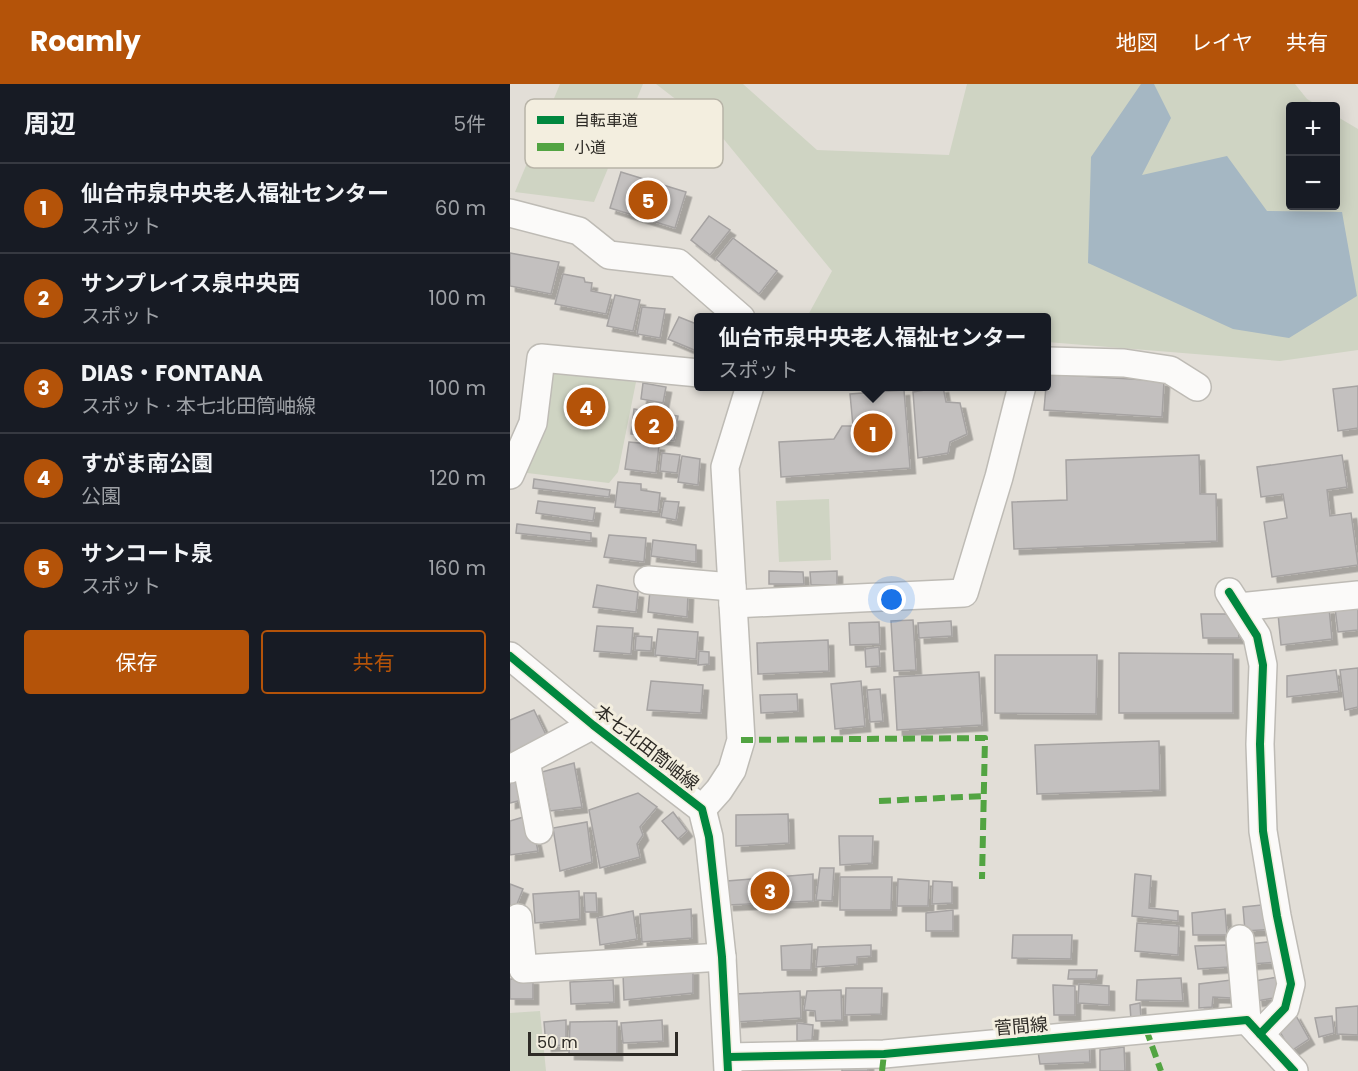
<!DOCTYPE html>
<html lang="ja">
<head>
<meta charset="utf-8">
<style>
  body { margin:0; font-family:Poppins,"Noto Sans JP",sans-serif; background:#20242c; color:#f1f3f6 }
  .controls { position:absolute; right:18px; top:18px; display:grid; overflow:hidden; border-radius:6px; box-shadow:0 3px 15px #0003 }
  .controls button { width:54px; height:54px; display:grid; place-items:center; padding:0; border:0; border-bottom:2px solid #363941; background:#171b24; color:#f1f3f6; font:30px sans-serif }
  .scale { position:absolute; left:18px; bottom:15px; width:150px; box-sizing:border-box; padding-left:6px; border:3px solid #2e2b26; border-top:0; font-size:16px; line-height:21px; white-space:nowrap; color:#2e2b26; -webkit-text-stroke:4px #f3eedf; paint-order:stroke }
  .you { position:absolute; left:382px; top:516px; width:21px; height:21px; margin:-15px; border:4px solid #fff; border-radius:50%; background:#1a73e8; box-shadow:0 0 0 9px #1a73e833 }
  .badge { display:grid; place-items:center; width:39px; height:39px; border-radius:50%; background:#b45309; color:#fff; font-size:20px; font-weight:700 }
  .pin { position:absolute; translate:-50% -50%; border:3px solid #fff; box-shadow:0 2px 6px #0006 }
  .popup { position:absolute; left:184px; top:229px; width:357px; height:78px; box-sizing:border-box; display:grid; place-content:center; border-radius:6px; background:#171b24; filter:drop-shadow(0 2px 4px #0005); font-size:20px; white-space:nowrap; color:#9ea1a6 }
  .popup b { font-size:22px; color:#f1f3f6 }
  .popup::after { content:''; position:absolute; left:50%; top:100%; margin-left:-12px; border:12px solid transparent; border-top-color:#171b24 }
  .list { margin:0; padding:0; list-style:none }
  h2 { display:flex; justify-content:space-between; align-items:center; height:78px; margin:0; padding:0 24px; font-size:26px }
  h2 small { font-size:20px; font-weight:400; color:#9ea1a6 }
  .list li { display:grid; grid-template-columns:39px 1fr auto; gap:18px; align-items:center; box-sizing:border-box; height:90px; padding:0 24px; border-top:2px solid #363941 }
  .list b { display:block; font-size:22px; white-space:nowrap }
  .list p { margin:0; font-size:20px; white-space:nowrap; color:#9ea1a6 }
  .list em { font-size:20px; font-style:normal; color:#9ea1a6 }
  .actions { display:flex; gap:12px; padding:18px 24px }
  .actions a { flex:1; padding:14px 0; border:2px solid #b45309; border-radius:6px; text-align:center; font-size:21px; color:#b45309 }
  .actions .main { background:#b45309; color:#fff }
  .map { position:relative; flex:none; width:848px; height:987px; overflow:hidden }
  header { display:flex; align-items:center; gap:36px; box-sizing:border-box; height:84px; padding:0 30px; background:#b45309; color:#fff }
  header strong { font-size:28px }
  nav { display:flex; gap:33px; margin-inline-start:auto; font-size:21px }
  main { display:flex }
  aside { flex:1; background:#171b24 }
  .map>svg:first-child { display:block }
</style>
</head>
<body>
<header>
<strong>Roamly</strong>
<nav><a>地図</a><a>レイヤ</a><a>共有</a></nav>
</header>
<main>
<aside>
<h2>周辺<small>5件</small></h2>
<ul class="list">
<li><span class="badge">1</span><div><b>仙台市泉中央老人福祉センター</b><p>スポット</p></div><em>60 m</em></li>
<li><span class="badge">2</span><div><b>サンプレイス泉中央西</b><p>スポット</p></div><em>100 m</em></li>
<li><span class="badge">3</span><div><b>DIAS・FONTANA</b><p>スポット · 本七北田筒岫線</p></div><em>100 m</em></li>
<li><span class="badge">4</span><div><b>すがま南公園</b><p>公園</p></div><em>120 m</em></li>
<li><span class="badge">5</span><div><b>サンコート泉</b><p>スポット</p></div><em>160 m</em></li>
</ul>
<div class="actions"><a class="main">保存</a><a>共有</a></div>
</aside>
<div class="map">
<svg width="848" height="987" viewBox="0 0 848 987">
  <defs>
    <filter id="shadow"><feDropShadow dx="5.5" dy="5.5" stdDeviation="0" flood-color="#0004"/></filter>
  </defs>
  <rect width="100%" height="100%" fill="#e2ded7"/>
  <g fill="#cfd4c3">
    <polygon points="50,0 133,0 84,118 5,108"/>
    <polygon points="146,0 233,0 307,66 439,71 457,0 785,0 797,15 809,22 780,22 780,122 826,122 826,32 848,45 848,266 770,277 537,258 537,234 297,233 322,187 207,47"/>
    <polygon points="42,288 126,298 108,388 99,399 9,388"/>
    <polygon points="319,415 321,476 269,478 266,417"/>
    <polygon points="30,927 36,987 0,987 0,929"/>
  </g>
  <polygon fill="#a5b7c3" points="631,0 644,0 661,34 632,91 717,72 757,127 832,128 847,212 779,254 723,245 578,179 581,73"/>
  <g fill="#c3c0bf" stroke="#a6a3a2" stroke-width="1.5" filter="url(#shadow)">
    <polygon points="111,88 176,108 165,144 100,124"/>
    <polygon points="199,132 220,146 200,171 181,156"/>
    <polygon points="223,154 267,187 249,210 206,175"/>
    <polygon points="0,169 49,178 41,210 0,202"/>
    <polygon points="53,190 74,194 75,198 82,199 81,207 101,211 96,230 45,220"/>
    <polygon points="105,211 130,216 123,247 97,242"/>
    <polygon points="132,223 155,225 150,254 127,250"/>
    <polygon points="169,233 189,241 189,268 158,255"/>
    <polygon points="537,290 654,297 652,333 534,326"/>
    <polygon points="133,299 156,303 153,319 131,315"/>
    <polygon points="848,302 848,344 828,347 823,305"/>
    <polygon points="433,303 436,318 450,319 457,350 440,358 438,369 408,374 403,308"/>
    <polygon points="394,306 400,384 271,393 269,358 324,355 332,342 343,342 340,310"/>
    <polygon points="124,325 168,332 164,357 121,350"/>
    <polygon points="119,358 149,361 146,389 115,385"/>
    <polygon points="152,369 170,371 167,389 150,387"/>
    <polygon points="689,371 690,410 706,410 707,457 504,465 502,418 557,416 556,376"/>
    <polygon points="832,371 837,403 817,406 820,432 841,429 848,481 762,493 754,438 777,434 773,410 751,413 747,383"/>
    <polygon points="172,372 190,375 188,401 168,398"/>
    <polygon points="24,395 100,406 99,413 23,404"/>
    <polygon points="108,398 131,400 131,406 150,409 148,428 105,423"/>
    <polygon points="28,417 85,424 83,437 26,429"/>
    <polygon points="154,417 169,418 166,436 151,433"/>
    <polygon points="7,440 81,449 81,457 6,449"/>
    <polygon points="99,451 136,454 134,478 94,473"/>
    <polygon points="143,456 186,461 186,478 141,472"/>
    <polygon points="259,487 293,488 294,500 259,500"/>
    <polygon points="327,487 327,501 301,501 300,488"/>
    <polygon points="87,501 128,508 126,528 83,523"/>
    <polygon points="140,506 178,510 177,533 138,528"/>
    <polygon points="848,521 848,546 828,548 825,524"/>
    <polygon points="819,524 822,555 771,561 768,530"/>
    <polygon points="691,530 727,530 729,554 693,554"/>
    <polygon points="403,536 406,586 384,587 381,537"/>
    <polygon points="441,537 442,552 409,554 408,539"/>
    <polygon points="369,538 370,560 340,561 339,539"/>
    <polygon points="87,542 123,544 121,570 84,567"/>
    <polygon points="148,545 188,548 186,575 145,571"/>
    <polygon points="126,552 142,553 141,567 125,566"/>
    <polygon points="318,556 319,587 248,590 247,559"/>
    <polygon points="369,563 370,582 356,583 355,565"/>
    <polygon points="189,567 199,568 199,580 188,581"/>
    <polygon points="609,569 723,570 723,629 609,629"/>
    <polygon points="485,571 587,571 586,630 485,629"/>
    <polygon points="848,584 848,623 835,626 830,586"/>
    <polygon points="826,586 829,607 777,613 777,592"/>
    <polygon points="469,588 472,641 387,646 384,593"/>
    <polygon points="141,597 193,601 191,629 137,626"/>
    <polygon points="351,597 355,642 325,645 321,600"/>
    <polygon points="370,605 373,637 360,638 357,606"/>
    <polygon points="287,610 288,627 251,629 250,611"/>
    <polygon points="24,626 38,655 0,670 0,636"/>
    <polygon points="649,657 650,706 527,710 525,661"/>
    <polygon points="64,679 72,723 40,727 32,688"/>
    <polygon points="12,695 16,715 0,719 0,698"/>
    <polygon points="128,709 147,723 130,743 133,751 127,760 130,773 90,784 79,726"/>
    <polygon points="163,728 177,747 168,755 152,737"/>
    <polygon points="278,730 279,759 226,762 226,731"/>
    <polygon points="20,731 28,767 0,771 0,737"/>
    <polygon points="77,738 82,778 50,787 43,744"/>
    <polygon points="329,752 363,752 362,779 330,781"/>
    <polygon points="310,784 324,784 322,817 306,816"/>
    <polygon points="303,790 303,817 218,821 217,797"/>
    <polygon points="625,790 641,792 639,824 668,827 668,837 622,832"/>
    <polygon points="330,793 382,793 381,826 330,826"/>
    <polygon points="388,795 419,797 418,822 387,822"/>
    <polygon points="423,797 442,798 442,819 422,820"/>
    <polygon points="0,800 13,805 5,825 0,823"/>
    <polygon points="69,807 70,835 25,839 23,810"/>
    <polygon points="74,809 86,809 87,828 75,828"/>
    <polygon points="761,820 764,845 735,847 733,823"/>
    <polygon points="181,825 182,854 132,858 130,830"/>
    <polygon points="715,825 717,851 683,851 682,829"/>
    <polygon points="443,826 443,847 416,847 416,829"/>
    <polygon points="123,827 127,855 90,861 87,834"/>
    <polygon points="627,839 669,842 668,871 625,867"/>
    <polygon points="503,851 562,851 561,875 502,874"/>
    <polygon points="768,857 771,878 741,880 739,860"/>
    <polygon points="302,860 301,886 272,886 271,862"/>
    <polygon points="361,861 361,872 347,873 347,880 306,883 308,863"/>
    <polygon points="716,861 718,883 688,885 685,862"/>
    <polygon points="183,885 183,909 114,916 113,889"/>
    <polygon points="559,886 587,886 586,895 558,895"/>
    <polygon points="774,892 775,912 747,917 744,897"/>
    <polygon points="671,894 673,917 626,916 627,896"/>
    <rect x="0" y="895" width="23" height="20"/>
    <polygon points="103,896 104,918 61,920 60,898"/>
    <polygon points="721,896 721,914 703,913 702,923 689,924 689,900"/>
    <polygon points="569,900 599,902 599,921 568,919"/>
    <polygon points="543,901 565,902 565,931 544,931"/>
    <polygon points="336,904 372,904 371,930 335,931"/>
    <polygon points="331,906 332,936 306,937 305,927 294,926 297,907"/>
    <polygon points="290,907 291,934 226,938 225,910"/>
    <polygon points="630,919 631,935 621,936 620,921"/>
    <polygon points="848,922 848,951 827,950 826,924"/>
    <polygon points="785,930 799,955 781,967 766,941"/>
    <polygon points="822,932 824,949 809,953 805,934"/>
    <polygon points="56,936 56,961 36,962 34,938"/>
    <polygon points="152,936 153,957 113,959 111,939"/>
    <polygon points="107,937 107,971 59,970 60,938"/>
    <polygon points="287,939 303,941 302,956 287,957"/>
    <polygon points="579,956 580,978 530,980 527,961"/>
    <polygon points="614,963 615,987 590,987 590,966"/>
    <polygon points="358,977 358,987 332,987 332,979"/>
  </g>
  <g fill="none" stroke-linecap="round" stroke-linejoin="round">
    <defs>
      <g id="minor">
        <polyline points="0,129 69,147 99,171 168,179 231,234"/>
        <polyline points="537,277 614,279 660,286 687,303"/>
        <polyline points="0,391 23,339 31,274 189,289"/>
        <polyline points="138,496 222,503"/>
        <polyline points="719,508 747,552 753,581 750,660 753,747 767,832 781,900 775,924 750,950"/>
        <polyline points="223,520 454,509 489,393 512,302"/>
        <polyline points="729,523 848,511"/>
        <polyline points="0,572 83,641 192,725 199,753 212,873 218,987"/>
        <polyline points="16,677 29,746"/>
        <polyline points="0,685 83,641"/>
        <polyline points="192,725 209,706 222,686 231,656 215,383 240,302"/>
        <polyline points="8,834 13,885 212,873"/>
        <polyline points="730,855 737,936"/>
        <polyline points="218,973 374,970 737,936 784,987"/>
      </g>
    </defs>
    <use href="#minor" stroke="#bebbb5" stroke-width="30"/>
    <use href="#minor" stroke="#fbfaf9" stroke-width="27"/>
    <g stroke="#52a442" stroke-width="6" stroke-dasharray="12 6" stroke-linecap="butt">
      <polyline points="231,656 475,654 472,795"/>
      <polyline points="369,717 474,712"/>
      <polyline points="636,945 651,987"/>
      <polyline points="372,987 374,970"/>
    </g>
    <defs>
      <g id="cycleway">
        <polyline points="719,508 747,552 753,581 750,660 753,747 767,832 781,900 775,924 750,950"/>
        <polyline points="0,572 83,641 192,725 199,753 212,873 218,987"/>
        <polyline points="218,973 374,970 737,936 784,987"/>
      </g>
    </defs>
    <use href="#cycleway" stroke="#f3eedf" stroke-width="11"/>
    <use href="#cycleway" stroke="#00873e" stroke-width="8"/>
  </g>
  <g text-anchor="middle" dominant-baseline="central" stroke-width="6" stroke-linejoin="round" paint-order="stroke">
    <g font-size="18" fill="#2e2b26" stroke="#f3eedf">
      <text transform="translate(137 663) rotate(38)">本七北田筒岫線</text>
      <text transform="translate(511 942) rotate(-5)">菅間線</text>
    </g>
  </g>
  <rect x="15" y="15" width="198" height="69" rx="9" fill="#f3eedf" stroke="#b8b4a8" stroke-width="1.5"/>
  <rect x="27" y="32" width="27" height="8" fill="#00873e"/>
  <rect x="27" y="59" width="27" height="8" fill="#52a442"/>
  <g font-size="16" fill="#2e2b26">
    <text x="64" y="42">自転車道</text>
    <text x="64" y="69">小道</text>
  </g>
</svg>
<div class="controls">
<button>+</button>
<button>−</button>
</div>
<div class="scale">50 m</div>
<div class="you"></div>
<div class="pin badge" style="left:363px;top:349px">1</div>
<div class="popup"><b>仙台市泉中央老人福祉センター</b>スポット</div>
<div class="pin badge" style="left:144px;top:341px">2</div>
<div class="pin badge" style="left:260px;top:807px">3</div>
<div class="pin badge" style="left:76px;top:323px">4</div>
<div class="pin badge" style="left:138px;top:116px">5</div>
</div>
</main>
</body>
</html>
